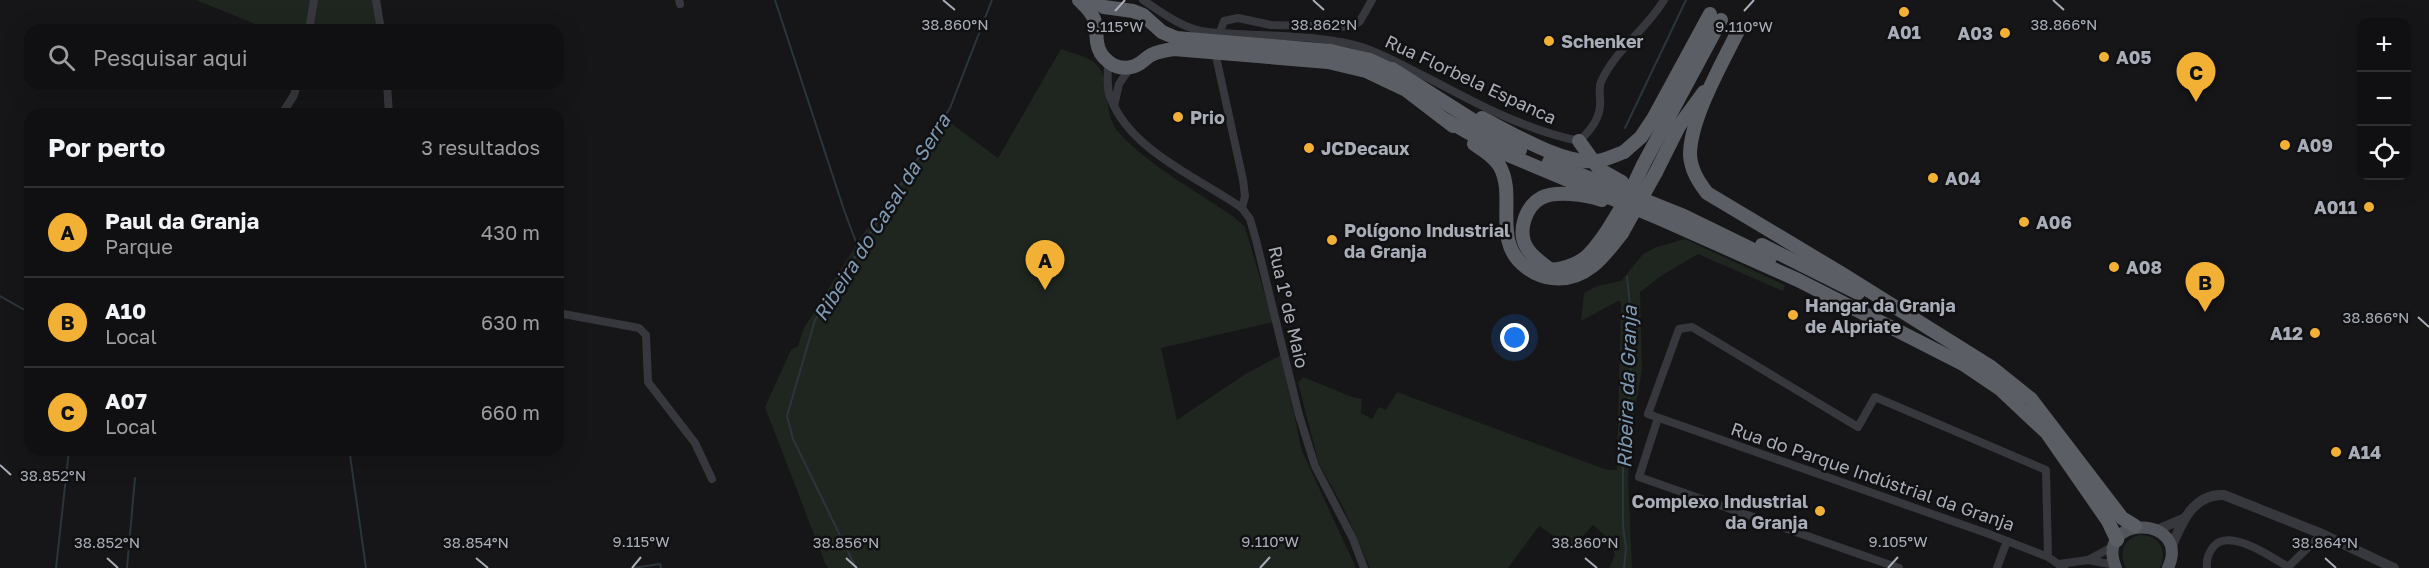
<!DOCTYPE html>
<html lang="pt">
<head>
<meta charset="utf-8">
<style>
  body { margin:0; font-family:"Golos Text",sans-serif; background:#1e1e20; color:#f1f3f6 }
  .controls { position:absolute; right:18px; top:18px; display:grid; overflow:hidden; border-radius:12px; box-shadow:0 6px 24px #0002 }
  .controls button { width:54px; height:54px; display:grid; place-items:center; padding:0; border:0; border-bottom:2px solid #303032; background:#101012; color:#f1f3f6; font:30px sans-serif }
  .you { position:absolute; left:1515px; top:338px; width:21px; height:21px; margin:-15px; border:4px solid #fff; border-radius:50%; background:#1a73e8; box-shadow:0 0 0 9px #1a73e833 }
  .badge { display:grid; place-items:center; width:39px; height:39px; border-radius:50%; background:#f2b134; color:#111; font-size:20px; font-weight:700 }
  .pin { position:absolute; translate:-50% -50px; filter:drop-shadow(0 2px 3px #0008) }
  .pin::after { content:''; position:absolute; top:32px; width:21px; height:18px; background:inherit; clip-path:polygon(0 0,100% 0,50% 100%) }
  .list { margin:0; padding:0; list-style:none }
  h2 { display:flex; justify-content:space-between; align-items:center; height:78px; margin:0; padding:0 24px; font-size:26px }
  h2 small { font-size:20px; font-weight:400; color:#9c9d9f }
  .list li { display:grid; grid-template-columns:39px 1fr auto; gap:18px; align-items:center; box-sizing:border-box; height:90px; padding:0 24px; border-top:2px solid #303032 }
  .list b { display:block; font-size:22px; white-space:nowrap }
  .list p { margin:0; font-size:20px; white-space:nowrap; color:#9c9d9f }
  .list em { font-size:20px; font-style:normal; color:#9c9d9f }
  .icon { flex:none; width:33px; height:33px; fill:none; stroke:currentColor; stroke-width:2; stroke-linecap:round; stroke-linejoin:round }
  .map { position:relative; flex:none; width:2429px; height:568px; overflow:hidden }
  .search { position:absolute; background:#101012; box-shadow:0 6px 24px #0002; left:24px; top:24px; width:540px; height:66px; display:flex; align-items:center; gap:15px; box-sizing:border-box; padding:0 21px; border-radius:18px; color:#9c9d9f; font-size:22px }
  .panel { position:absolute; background:#101012; box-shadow:0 6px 24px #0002; left:24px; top:108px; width:540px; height:348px; border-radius:18px }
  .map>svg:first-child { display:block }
</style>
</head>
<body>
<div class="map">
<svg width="2429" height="568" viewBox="0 0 2429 568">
  <rect width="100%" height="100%" fill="#161618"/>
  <g fill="#1e261f">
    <polygon points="196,0 376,0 381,30 329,30 311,23 309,30 270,30"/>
    <path d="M 1061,49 C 1071,53 1087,56 1095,63 C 1114,81 1100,115 1121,135 C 1151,167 1198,192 1234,217 L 1245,227 L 1273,322 L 1161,348 L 1177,420 L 1244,375 L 1281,355 L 1302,451 L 1356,568 L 828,568 L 825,563 L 765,407 L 791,350 L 798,346 L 804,328 L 861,237 L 945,119 L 998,158 Z"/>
    <polygon points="1685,239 1785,285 1783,291 1698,254 1661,276 1640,292 1642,370 1634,414 1628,479 1632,568 1609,568 1615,555 1611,541 1593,525 1572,548 1539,526 1508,568 1370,568 1343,507 1319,464 1298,383 1303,377 1352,397 1362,399 1361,413 1372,419 1379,407 1386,410 1397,392 1607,470 1617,470 1621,302 1618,301 1581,321 1584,293 1597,286 1621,281 1643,254 1657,247"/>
    <path d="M 2139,535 C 2158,534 2169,551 2160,568 L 2126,568 C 2118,554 2123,540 2139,535 Z"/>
  </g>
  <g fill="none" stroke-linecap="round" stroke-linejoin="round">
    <g stroke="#2c353c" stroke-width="2">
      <polyline points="775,0 844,210 859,250"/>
      <polyline points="1625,128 1686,0"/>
      <polyline points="0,296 30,313"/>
      <polyline points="350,455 366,568"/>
      <polyline points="56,568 69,450"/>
      <polyline points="127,568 135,478"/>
      <polyline points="633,568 660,564 661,568"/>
      <polyline points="856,568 793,439 787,416 815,320 950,108 992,0"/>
      <polyline points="1624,568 1626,548 1623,526 1623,462 1630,389 1632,326 1627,277"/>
    </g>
    <g stroke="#37383d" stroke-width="8">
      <polyline points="376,0 381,30"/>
      <polyline points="679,0 680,4"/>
      <path d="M 1143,0 C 1162,13 1185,30 1208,32 C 1258,37 1313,33 1362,47 C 1386,55 1409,69 1432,80 C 1479,105 1526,130 1579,141 C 1589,132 1599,120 1600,106 C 1601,98 1598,89 1601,82 C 1615,50 1646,30 1664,0"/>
      <polyline points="309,30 314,0"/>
      <polyline points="1220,32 1224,21 1238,18 1271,25 1352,27 1360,21 1372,0"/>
      <polyline points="1217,61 1243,180 1245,196 1242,208"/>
      <path d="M 1108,62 C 1108,74 1106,89 1111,99 C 1130,150 1199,178 1242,208 L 1250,219 L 1256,240 L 1299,415 L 1315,466 L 1353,539 L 1364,568"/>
      <polyline points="387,84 389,114"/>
      <polyline points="1114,106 1119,84 1130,68"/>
      <polyline points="282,114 294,95 297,84"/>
      <polyline points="558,313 639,328 646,335 648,382 695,443 712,479"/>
      <polyline points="1658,418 1639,477 1899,568"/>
      <polyline points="2048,557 2046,470 1875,397 1858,427 1692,327 1679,329 1648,414 1989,534 2048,557 2064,568"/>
      <polyline points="2088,560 2114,546"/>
      <polyline points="2059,564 2088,560 2115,565"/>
      <polyline points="1997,568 2007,541"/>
      <path d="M 2207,568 C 2206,559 2208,553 2214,546 C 2230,528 2272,557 2288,567"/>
      <polyline points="2287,568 2322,534"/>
    </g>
    <g stroke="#37383d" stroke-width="10">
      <polyline points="2157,530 2185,518"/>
      <path d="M 2171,548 C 2181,524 2193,493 2224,495 L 2322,534 L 2394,568"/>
    </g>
    <path stroke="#53555c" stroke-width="12" d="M 2116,568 C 2093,513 2192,515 2168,568"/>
    <g stroke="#5b5e65" stroke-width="14">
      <path d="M 1079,0 C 1085,6 1091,11 1094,19 C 1097,27 1096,34 1097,42 C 1099,58 1115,71 1131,67 C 1140,66 1144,59 1151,55 C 1159,51 1166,50 1174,49 L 1328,62 L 1366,71 L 1406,90 L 1453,126"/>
      <polyline points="1093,0 1104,7 1133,11 1143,15 1162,32 1176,38 1331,51 1370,60 1398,73"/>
      <path d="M 1739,29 C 1723,62 1690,118 1690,155 C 1691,170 1698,181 1707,193 L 1844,275 L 1991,367 L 2031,399 L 2122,518 L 2135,526"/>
      <polyline points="1392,69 1520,150"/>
      <polyline points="1446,120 1506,154 1661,219 1798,280 1963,364 2000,389 2047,433 2108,521 2117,540"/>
      <polyline points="1579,141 1599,169 1622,182"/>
      <path d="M 1474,144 C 1483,150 1493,156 1499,165 C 1518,196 1490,242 1527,268 C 1534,273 1543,277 1552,278 C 1585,282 1604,257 1622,233"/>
      <polyline points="1624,152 1641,137 1653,119 1710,14"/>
      <polyline points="1549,162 1684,216 1770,258"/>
      <polyline points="1643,165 1721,20"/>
      <polyline points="1656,172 1679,126 1704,92"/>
      <path d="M 1602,200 C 1586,195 1556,190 1541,198 C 1525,207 1517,232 1527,248 C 1532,257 1542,263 1551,270 C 1584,266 1591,254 1609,228"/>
      <polyline points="1762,245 1858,293"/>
    </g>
    <g stroke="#5b5e65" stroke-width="14">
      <path d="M 1482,118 C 1511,133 1564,165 1597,161 C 1605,160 1616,155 1624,152"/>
      <polyline points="1609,228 1629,195 1643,165"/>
      <polyline points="1622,233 1656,172"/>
    </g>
  </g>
  <path fill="none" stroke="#a8adb8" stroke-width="2" d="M 943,0 L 955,10M 1313,0 L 1324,10M 2053,0 L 2064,10M 1115,11 L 1125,0M 1744,11 L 1754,0M 2418,317 L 2429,327M 0,465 L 11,475M 107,558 L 118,568M 476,558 L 488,568M 846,558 L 857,568M 1585,558 L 1597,568M 2325,558 L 2336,568M 632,568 L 641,557M 1260,568 L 1270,557M 1888,568 L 1898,557"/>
  <g fill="#f2b134" stroke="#111113" stroke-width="2">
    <circle cx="1904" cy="12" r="6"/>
    <circle cx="2005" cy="33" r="6"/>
    <circle cx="1549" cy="41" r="6"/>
    <circle cx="2104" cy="57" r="6"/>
    <circle cx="1178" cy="117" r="6"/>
    <circle cx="2285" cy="145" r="6"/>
    <circle cx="1309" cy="148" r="6"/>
    <circle cx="1933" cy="178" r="6"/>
    <circle cx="2369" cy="207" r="6"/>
    <circle cx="2024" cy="222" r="6"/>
    <circle cx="1332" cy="240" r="6"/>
    <circle cx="2114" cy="267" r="6"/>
    <circle cx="1793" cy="315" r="6"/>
    <circle cx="2315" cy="333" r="6"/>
    <circle cx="2336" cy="452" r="6"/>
    <circle cx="1820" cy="511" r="6"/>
  </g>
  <g text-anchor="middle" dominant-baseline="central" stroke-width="5" stroke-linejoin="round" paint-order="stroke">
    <g font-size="18" font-weight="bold" fill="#a8adb8" stroke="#111113" text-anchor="start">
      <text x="1904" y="32" text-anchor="middle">A01</text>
      <text x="1993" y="33" text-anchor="end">A03</text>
      <text x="1561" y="41">Schenker</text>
      <text x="2116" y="57">A05</text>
      <text x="1190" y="117">Prio</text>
      <text x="2297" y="145">A09</text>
      <text x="1321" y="148">JCDecaux</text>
      <text x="1945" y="178">A04</text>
      <text x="2357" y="207" text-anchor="end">A011</text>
      <text x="2036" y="222">A06</text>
      <text x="1344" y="230">Polígono Industrial<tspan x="1344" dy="21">da Granja</tspan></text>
      <text x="2126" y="267">A08</text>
      <text x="1805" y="305">Hangar da Granja<tspan x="1805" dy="21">de Alpriate</tspan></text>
      <text x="2303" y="333" text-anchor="end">A12</text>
      <text x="2348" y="452">A14</text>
      <text x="1808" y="501" text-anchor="end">Complexo Industrial<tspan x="1808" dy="21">da Granja</tspan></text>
    </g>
    <g font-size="18" fill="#a8adb8" stroke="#111113">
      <text transform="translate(1471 79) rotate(25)">Rua Florbela Espanca</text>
      <text transform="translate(1289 307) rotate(77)">Rua 1º de Maio</text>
      <text transform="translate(1873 476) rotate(19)">Rua do Parque Indústrial da Granja</text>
    </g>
    <g font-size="20" font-style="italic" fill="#7f9bb3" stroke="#111113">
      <text transform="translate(881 217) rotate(-58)">Ribeira do Casal da Serra</text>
      <text transform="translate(1626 387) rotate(-88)">Ribeira da Granja</text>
    </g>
  </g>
  <g font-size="15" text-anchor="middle" fill="#a8adb8" stroke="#111113" stroke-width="5" stroke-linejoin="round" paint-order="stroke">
    <text x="955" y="30">38.860°N</text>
    <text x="1324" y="30">38.862°N</text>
    <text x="2064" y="30">38.866°N</text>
    <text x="1115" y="32">9.115°W</text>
    <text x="1744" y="32">9.110°W</text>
    <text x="2376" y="323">38.866°N</text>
    <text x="53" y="481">38.852°N</text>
    <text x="641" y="547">9.115°W</text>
    <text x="1270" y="547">9.110°W</text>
    <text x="1898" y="547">9.105°W</text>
    <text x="107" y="548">38.852°N</text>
    <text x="476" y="548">38.854°N</text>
    <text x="846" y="548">38.856°N</text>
    <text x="1585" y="548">38.860°N</text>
    <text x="2325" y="548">38.864°N</text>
  </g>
</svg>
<div class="controls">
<button>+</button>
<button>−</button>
<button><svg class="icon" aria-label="locate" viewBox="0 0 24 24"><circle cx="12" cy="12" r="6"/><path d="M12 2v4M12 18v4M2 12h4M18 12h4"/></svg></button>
</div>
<div class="you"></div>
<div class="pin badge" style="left:1045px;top:290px">A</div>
<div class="pin badge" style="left:2205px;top:312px">B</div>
<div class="pin badge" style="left:2196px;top:102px">C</div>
<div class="search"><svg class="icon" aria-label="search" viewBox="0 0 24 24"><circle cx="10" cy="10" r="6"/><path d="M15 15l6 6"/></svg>Pesquisar aqui</div>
<section class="panel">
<h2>Por perto<small>3 resultados</small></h2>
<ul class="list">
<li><span class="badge">A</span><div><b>Paul da Granja</b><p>Parque</p></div><em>430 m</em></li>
<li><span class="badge">B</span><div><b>A10</b><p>Local</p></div><em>630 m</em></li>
<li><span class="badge">C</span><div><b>A07</b><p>Local</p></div><em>660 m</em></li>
</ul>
</section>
</div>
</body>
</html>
